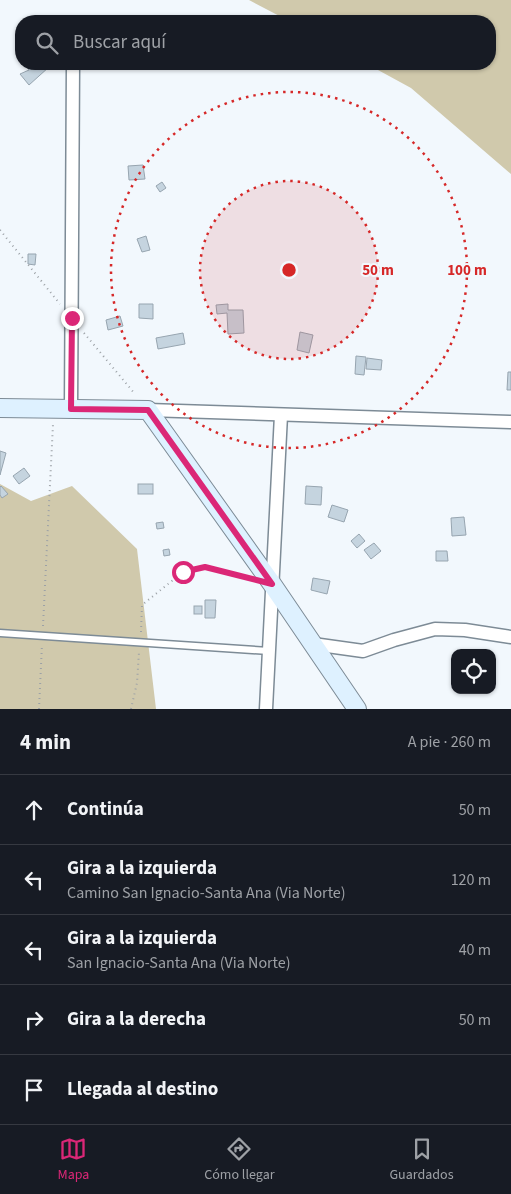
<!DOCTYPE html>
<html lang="es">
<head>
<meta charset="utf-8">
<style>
  body { margin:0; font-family:"Source Sans 3",sans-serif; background:#242831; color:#f1f3f6 }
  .controls { position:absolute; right:15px; bottom:15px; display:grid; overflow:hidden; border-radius:10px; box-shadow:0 1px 4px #0004 }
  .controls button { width:45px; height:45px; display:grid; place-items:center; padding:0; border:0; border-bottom:1px solid #363941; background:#171b24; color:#f1f3f6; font:25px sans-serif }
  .stop { position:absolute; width:15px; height:15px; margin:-11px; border:4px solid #db2777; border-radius:50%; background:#fff }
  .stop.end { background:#db2777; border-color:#fff; box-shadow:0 1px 5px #0008 }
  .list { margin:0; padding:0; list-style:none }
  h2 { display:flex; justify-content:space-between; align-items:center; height:65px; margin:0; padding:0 20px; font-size:21px }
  h2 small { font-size:16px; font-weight:400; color:#9ea1a6 }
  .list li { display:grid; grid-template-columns:32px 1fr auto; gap:15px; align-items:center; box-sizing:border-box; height:70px; padding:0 20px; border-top:1px solid #363941 }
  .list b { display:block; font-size:19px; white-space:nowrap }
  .list p { margin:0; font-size:16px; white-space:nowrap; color:#9ea1a6 }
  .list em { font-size:16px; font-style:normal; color:#9ea1a6 }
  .icon { flex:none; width:28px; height:28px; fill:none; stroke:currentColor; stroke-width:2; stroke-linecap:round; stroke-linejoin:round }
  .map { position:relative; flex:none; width:511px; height:709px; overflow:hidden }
  .search { position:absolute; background:#171b24; box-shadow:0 1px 4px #0004; left:15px; right:15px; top:15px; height:55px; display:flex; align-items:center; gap:12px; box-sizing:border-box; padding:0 18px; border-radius:20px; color:#9ea1a6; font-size:19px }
  .sheet { height:415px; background:#171b24 }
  nav { display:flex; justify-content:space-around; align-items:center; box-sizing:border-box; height:70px; border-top:1px solid #363941; background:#171b24; font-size:14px; color:#9ea1a6 }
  nav a { display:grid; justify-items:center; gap:2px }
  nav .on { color:#db2777 }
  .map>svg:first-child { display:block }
</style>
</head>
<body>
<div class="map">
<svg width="511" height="709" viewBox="0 0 511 709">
  <rect width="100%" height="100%" fill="#f2f8fd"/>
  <g fill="#d0c9ac">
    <polygon points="249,0 511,0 511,174 411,88 367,64 490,64 490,21 289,21"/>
    <polygon points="0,484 31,501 72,486 137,549 156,709 0,709"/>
  </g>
  <g fill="#c5d4df" stroke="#97a5b0">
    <polygon points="25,64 46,64 49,67 29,85 20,74 29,70"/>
    <polygon points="143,165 145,179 129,180 128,166"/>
    <polygon points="162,182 166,188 160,192 156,186"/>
    <polygon points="146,236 150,250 142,252 137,239"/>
    <polygon points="28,254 36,254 35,265 28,264"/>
    <polygon points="139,304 153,304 153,319 139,318"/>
    <polygon points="228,304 228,310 243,310 244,333 228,334 227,313 217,314 216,305"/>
    <polygon points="120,316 123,326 108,330 106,320"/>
    <polygon points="300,332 313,335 309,353 297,350"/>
    <polygon points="183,333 185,344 158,349 156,338"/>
    <polygon points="356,356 366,357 364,375 355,374"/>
    <polygon points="367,358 382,360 381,370 366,369"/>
    <polygon points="508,372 511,372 511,390 507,390"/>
    <polygon points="0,451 6,453 0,475"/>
    <polygon points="24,468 30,476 19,484 13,476"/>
    <rect x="138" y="484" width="15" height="10"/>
    <polygon points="1,486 8,494 2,498 0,495 0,487"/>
    <polygon points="306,486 322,487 321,505 305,504"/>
    <polygon points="332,505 348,510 344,522 328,517"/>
    <polygon points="464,517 466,535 452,536 451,518"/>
    <polygon points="163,522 164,528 157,529 156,523"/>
    <polygon points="359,534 365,541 357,548 351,541"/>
    <polygon points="374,543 381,551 371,559 364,550"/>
    <polygon points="169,549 170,555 164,556 163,550"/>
    <polygon points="436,551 447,551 448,561 436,561"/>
    <polygon points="313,578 330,581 327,594 311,590"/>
    <polygon points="205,600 216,600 215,618 205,618"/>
    <rect x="194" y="606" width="8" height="8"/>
  </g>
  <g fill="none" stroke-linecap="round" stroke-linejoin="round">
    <defs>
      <polyline id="service" points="0,633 269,651"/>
      <g id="minor">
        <polyline points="71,409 73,64"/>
        <polyline points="148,410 511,422"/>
        <polyline points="313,644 363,651 394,640 435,629 465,630 511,637"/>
        <polyline points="266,709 281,415"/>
      </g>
      <polyline id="secondary" points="0,408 148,410 272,584 357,709"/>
    </defs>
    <use href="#service" stroke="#7d8b96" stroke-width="9"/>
    <use href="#minor" stroke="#7d8b96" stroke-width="15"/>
    <use href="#secondary" stroke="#7d8b96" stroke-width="20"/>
    <g stroke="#9ca1a6" stroke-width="2" stroke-dasharray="1 4" stroke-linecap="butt">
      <polyline points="0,230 60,304"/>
      <polyline points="84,333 135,394"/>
      <polyline points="43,626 53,424"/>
      <polyline points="141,632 142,605 183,572 205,567 249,578"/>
      <polyline points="39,709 42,644"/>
      <polyline points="131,709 137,683 139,652"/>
    </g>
    <use href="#service" stroke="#fff" stroke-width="6"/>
    <use href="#minor" stroke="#fff" stroke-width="12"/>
    <use href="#secondary" stroke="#def1ff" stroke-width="18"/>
  </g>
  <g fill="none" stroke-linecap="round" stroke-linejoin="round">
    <polyline stroke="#db2777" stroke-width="6" points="72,318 71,409 148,410 272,584 205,567 183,572"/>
  </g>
  <circle cx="289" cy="270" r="89" fill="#d62828" fill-opacity=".12"/>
  <g fill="none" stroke="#d62828" stroke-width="2.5" stroke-dasharray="2.5 5">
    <circle cx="289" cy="270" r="89"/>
    <circle cx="289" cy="270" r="178"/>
  </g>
  <circle cx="289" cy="270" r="8" fill="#d62828" stroke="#f2f8fd" stroke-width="2.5"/>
  <g font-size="15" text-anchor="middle" font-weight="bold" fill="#d62828" stroke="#f2f8fd" stroke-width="4" stroke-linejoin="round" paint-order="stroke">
    <text x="378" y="275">50 m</text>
    <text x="467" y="275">100 m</text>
  </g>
</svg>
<div class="controls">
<button><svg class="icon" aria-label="locate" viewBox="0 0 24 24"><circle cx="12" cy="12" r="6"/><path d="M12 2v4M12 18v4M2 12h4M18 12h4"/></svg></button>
</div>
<div class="stop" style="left:183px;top:572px"></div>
<div class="stop end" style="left:72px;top:318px"></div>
<div class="search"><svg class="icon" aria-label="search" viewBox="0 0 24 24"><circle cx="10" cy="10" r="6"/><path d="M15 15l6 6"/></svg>Buscar aquí</div>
</div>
<section class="sheet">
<h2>4 min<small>A pie · 260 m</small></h2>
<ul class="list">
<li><svg class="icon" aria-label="ahead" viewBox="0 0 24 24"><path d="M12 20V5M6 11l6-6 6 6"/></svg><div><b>Continúa</b></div><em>50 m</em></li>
<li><svg class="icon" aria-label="left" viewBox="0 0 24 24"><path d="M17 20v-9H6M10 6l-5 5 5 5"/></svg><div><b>Gira a la izquierda</b><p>Camino San Ignacio-Santa Ana (Via Norte)</p></div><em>120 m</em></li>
<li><svg class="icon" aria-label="left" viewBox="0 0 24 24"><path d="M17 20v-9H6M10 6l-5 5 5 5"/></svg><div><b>Gira a la izquierda</b><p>San Ignacio-Santa Ana (Via Norte)</p></div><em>40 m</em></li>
<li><svg class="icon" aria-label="right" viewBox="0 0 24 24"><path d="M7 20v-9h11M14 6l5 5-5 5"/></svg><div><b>Gira a la derecha</b></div><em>50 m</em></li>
<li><svg class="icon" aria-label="arrive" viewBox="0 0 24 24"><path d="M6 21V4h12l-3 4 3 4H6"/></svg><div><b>Llegada al destino</b></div></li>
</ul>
</section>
<nav>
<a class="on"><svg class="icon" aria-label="map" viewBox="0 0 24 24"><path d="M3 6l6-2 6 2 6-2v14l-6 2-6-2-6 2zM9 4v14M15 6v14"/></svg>Mapa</a>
<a><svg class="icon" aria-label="directions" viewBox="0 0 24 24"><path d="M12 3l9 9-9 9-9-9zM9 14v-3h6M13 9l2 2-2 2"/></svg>Cómo llegar</a>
<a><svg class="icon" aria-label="saved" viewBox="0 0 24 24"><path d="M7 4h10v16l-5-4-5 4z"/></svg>Guardados</a>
</nav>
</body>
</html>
